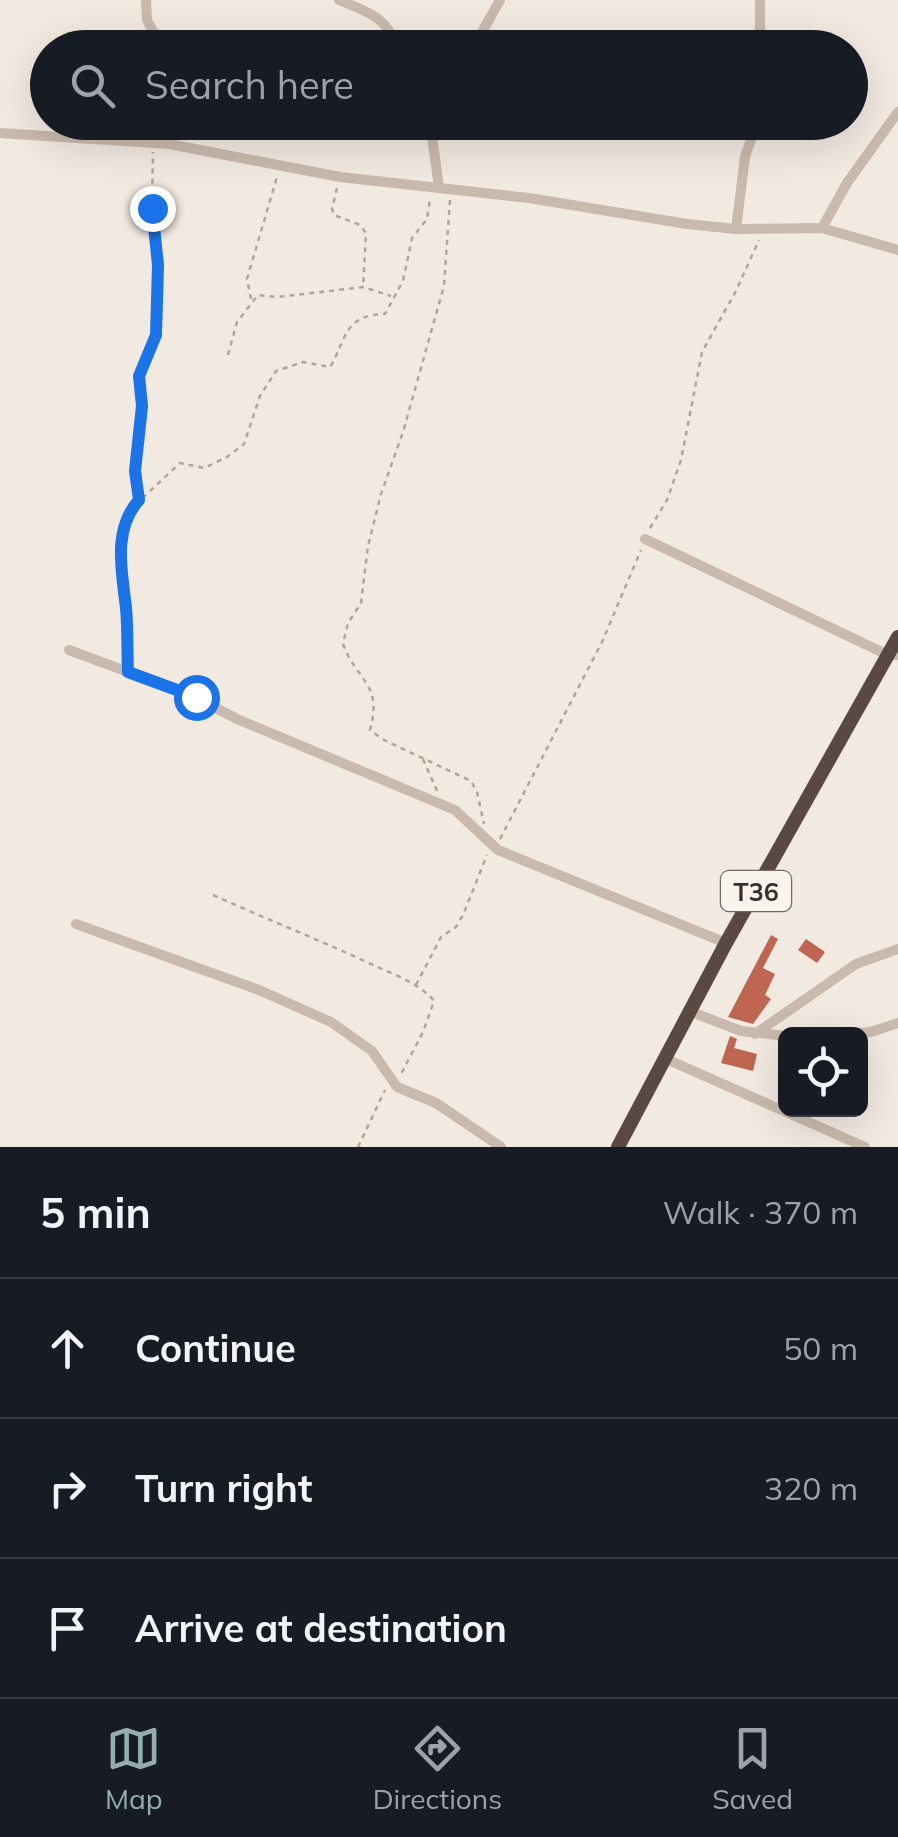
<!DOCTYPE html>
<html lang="en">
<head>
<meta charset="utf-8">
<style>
  body { margin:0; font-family:Mulish,sans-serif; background:#242831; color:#f1f3f6 }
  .controls { position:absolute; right:30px; bottom:30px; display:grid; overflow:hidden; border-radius:15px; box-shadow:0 10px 40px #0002 }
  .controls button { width:90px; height:90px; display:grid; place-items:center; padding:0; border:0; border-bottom:2px solid #363941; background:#171b24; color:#f1f3f6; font:50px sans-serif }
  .stop { position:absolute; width:30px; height:30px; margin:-22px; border:8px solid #1a73e8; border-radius:50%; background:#fff }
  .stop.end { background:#1a73e8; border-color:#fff; box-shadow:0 2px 10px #0008 }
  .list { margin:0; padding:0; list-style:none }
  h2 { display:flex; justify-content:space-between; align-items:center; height:130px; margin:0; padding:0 40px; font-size:42px }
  h2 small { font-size:32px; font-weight:400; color:#9ea1a6 }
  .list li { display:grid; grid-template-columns:65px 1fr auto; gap:30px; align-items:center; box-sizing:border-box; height:140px; padding:0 40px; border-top:2px solid #363941 }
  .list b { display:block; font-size:38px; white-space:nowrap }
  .list em { font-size:32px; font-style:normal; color:#9ea1a6 }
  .icon { flex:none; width:55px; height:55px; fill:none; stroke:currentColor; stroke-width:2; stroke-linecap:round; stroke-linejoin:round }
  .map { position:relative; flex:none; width:898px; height:1147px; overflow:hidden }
  .search { position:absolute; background:#171b24; box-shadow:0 10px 40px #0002; left:30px; right:30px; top:30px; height:110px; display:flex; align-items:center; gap:25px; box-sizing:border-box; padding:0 35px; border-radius:55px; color:#9ea1a6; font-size:38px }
  .sheet { height:550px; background:#171b24 }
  nav { display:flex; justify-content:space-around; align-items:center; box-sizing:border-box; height:140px; border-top:2px solid #363941; background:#171b24; font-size:28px; color:#9ea1a6 }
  nav a { display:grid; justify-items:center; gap:5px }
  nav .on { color:#94aeaf }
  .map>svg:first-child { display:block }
</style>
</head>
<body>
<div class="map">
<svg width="898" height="1147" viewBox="0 0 898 1147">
  <rect width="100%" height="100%" fill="#f2e9e1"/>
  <g fill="#bf6652">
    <polygon points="771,935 778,939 763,968 775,974 765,995 771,999 753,1024 728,1017"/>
    <polygon points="806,939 825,952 817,963 798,950"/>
    <polygon points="730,1036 737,1039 734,1048 757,1054 753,1071 721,1063"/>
  </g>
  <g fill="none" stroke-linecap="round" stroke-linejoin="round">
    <g stroke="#b6a398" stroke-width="2.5" stroke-dasharray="5 5" stroke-linecap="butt">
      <polyline points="717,122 745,128"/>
      <polyline points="337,188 332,209 334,215 360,225 366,233 363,287"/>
      <path d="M 450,200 L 444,286 L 403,432 L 381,494 L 368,546 L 361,603 L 348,623 L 343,644 C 357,682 383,683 370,730 L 382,739 L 471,781 L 477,792 L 484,824"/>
      <polyline points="251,299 247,279 277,177"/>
      <polyline points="228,355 237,322 258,295 278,297 363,287 391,296"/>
      <polyline points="139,499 135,471 142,406 139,376 156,335 157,265 152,207 153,152"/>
      <polyline points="650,528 667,500 681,460 702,352 736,291 759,240"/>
      <path d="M 127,661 L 126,608 L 118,558 L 120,547 L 133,507 L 180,463 L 204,468 L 227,457 L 244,444 L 260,396 L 276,371 L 303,362 L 330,367 C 347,339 343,315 385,314 L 403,281 L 412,238 L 427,219 L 430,199"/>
      <polyline points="423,759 438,793"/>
      <polyline points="500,839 602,642 641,550"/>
      <path d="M 213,895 C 266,919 320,940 373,965 C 394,975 418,982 434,1001 L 423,1032 L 400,1076"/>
      <polyline points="416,985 441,937 456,927 463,915 487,855"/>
      <polyline points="358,1147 385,1090"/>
    </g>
    <g stroke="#cab9ad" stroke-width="10">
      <polyline points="146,0 147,20 162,48"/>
      <path d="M 339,0 C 372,14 383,15 399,48"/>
      <polyline points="760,0 760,48"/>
      <polyline points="473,48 500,0"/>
      <polyline points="430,122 439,187"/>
      <polyline points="0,133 169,144 340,177 529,198 687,224 736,229 822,228 898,250"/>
      <polyline points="169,144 171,122"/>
      <polyline points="822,228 847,183 898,112"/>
      <polyline points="736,229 745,157 757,122"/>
      <polyline points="645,539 888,655 898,655"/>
      <polyline points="69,650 195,697 237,719 455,810 498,850 726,943"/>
      <polyline points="76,924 259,990 331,1022 372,1051 397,1087 436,1103 501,1147"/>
      <polyline points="689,1011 741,1031 786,1036"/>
      <polyline points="755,1034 856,964 898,949"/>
      <polyline points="848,1034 871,1032 898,1023"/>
      <polyline points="664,1058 865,1147"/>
    </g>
    <polyline stroke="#5a4943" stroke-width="14" points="618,1147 726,943 898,637"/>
  </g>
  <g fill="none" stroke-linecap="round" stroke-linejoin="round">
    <path stroke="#1a73e8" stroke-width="12" d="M 152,208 L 158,265 L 156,335 L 139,376 L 142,406 L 135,471 L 139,500 C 112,530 122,572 126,608 C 128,629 127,651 128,672 L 196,697"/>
  </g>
  <g text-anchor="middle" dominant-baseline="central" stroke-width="8" stroke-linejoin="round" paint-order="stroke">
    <rect fill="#faf4ee" stroke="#736a66" stroke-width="2.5" x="721" y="871" width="70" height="40" rx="8"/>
    <g font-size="25" font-weight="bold" fill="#392f2c">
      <text x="756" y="891">T36</text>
    </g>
  </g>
</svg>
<div class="controls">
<button><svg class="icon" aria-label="locate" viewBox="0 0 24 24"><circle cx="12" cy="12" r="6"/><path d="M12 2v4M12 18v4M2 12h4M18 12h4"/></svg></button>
</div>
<div class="stop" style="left:196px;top:697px"></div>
<div class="stop end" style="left:152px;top:208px"></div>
<div class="search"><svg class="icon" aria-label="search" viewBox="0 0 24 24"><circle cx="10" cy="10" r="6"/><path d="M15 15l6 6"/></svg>Search here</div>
</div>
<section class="sheet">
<h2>5 min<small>Walk · 370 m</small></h2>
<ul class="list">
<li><svg class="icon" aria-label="ahead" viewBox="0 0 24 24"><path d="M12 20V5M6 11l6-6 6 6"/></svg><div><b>Continue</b></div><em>50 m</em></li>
<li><svg class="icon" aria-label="right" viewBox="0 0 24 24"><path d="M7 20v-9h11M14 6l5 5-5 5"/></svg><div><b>Turn right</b></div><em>320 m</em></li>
<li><svg class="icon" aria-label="arrive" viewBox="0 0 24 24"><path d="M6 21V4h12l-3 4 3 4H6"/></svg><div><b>Arrive at destination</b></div></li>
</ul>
</section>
<nav>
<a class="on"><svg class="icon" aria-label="map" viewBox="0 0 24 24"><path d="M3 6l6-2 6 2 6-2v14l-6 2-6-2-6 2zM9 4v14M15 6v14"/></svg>Map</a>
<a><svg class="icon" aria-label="directions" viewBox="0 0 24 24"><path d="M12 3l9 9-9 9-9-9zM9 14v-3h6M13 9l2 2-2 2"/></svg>Directions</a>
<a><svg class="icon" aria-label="saved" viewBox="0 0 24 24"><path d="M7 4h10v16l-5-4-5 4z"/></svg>Saved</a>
</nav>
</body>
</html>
